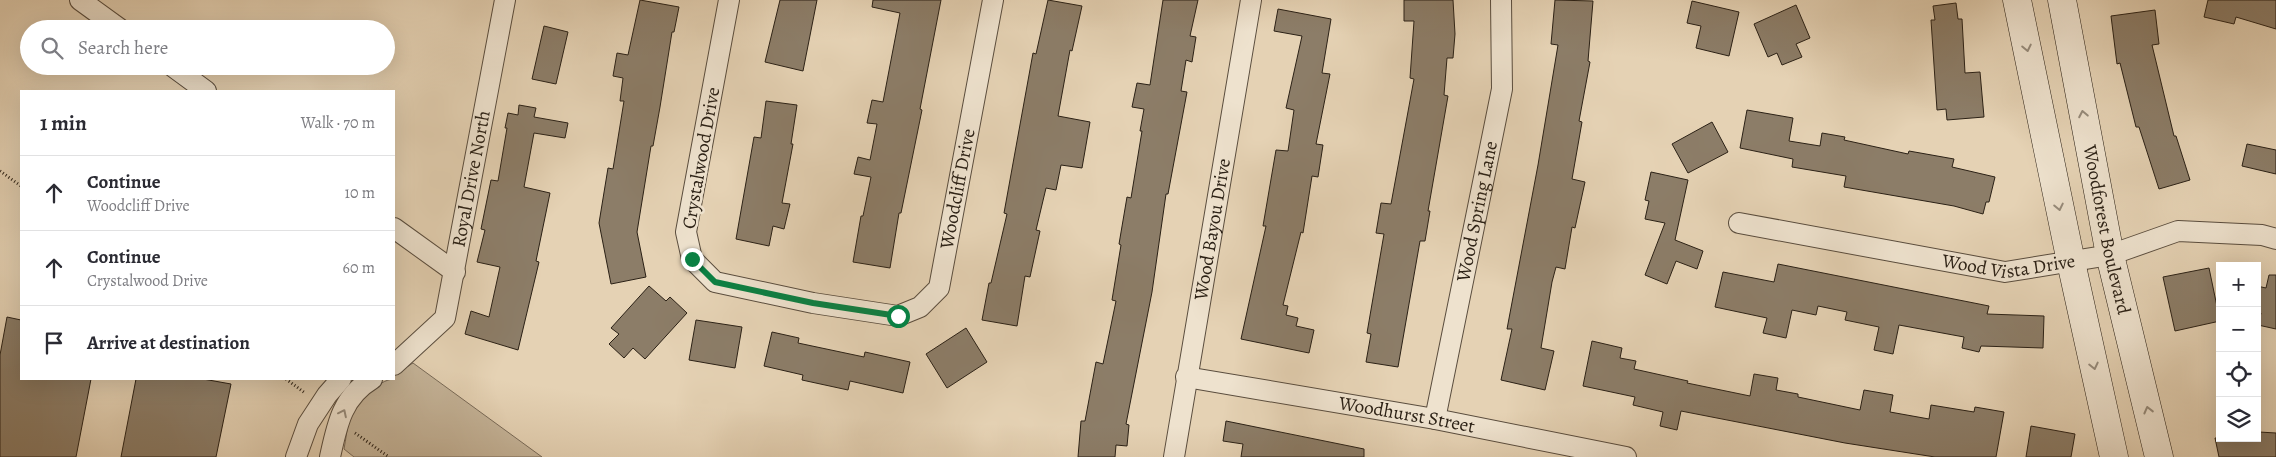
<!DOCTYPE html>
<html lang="en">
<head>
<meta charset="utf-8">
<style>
  body { margin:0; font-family:Alegreya,serif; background:#f7f7f7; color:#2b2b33 }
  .controls { position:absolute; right:15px; bottom:15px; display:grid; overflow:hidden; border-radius:0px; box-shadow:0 5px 20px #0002 }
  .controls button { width:45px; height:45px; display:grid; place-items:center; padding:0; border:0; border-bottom:1px solid #e1e1e2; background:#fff; color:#2b2b33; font:25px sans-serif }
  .stop { position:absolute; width:15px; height:15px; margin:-11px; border:4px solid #0b8043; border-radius:50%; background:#fff }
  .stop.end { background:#0b8043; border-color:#fff; box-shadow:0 1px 5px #0008 }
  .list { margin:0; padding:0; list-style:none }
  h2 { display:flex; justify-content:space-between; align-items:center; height:65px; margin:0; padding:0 20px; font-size:21px }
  h2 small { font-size:16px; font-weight:400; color:#7c7c81 }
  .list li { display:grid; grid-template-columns:32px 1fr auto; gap:15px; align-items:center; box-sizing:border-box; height:75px; padding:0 20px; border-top:1px solid #e1e1e2 }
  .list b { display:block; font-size:19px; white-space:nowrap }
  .list p { margin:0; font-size:16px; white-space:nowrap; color:#7c7c81 }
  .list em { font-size:16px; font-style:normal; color:#7c7c81 }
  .icon { flex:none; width:28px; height:28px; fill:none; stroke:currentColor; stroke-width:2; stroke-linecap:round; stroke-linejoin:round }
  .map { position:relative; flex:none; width:2276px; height:457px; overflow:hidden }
  .search { position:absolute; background:#fff; box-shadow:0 5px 20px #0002; left:20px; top:20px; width:375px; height:55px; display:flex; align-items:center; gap:12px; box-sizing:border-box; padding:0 18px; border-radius:28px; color:#7c7c81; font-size:19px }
  .panel { position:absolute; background:#fff; box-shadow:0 5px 20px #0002; left:20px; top:90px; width:375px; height:290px; border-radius:0px }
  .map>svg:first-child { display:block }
</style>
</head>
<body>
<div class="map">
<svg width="2276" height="457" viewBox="0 0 2276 457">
  <rect width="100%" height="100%" fill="#e5d2b4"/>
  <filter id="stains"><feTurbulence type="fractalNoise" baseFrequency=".004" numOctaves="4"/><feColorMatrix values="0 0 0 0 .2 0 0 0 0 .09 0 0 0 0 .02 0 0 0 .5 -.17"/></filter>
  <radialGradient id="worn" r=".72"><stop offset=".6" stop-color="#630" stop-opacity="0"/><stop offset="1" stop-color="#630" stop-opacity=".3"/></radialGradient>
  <path fill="#c5b499" stroke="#786a58" d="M 413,363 L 542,457 L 354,457 L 344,449 C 346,439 347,427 350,417 C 354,404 379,379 394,379 L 394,375 Z"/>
  <g fill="#8c7d68" stroke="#2b2116">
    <polygon points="640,0 679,7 674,32 672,32 660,107 653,146 651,146 637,232 646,277 611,284 599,223 608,168 613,169 624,101 620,101 623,78 613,76 617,53 628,55"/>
    <polygon points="780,0 817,0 803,71 765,62"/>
    <polygon points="873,0 941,0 920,109 922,110 901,213 899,213 890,268 853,262 861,216 863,216 871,177 854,174 858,157 870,160 877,124 867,123 872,100 883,102 900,13 872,7"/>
    <polygon points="1048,0 1082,6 1072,51 1070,50 1058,116 1090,122 1082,168 1061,165 1056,190 1046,188 1036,230 1040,231 1030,277 1025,276 1017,326 982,320 989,283 991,283 1007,214 1004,213 1033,53 1036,54"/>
    <polygon points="1163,0 1198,0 1190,36 1196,37 1192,62 1186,60 1181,91 1187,92 1168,194 1166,194 1152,292 1126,424 1129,425 1127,446 1116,445 1115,457 1078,457 1081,421 1085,421 1096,362 1103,364 1116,301 1112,300 1121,245 1119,244 1127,197 1131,198 1142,131 1140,131 1144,109 1132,107 1137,83 1150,85"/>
    <polygon points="1404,0 1453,0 1455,34 1453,58 1447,58 1444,95 1448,96 1428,211 1430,211 1425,241 1420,241 1398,367 1366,362 1371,334 1367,333 1384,234 1376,233 1381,203 1391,204 1414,79 1410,78 1414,21 1404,21"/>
    <polygon points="1555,0 1593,1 1588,61 1590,62 1579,121 1582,122 1572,179 1585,182 1575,228 1572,227 1565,269 1556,267 1552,282 1541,348 1554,351 1545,390 1501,380 1512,329 1507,329 1538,165 1558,45 1551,44"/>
    <polygon points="2208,0 2276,0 2276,29 2236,17 2234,24 2204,17"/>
    <polygon points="1692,1 1739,12 1729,56 1696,48 1701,26 1687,23"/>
    <polygon points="1956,3 1958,19 1962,19 1965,73 1980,72 1984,117 1947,120 1946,109 1937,110 1931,20 1935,20 1933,6"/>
    <polygon points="1796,5 1810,38 1796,44 1802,57 1782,65 1777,53 1768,57 1754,24"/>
    <polygon points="1278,9 1331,19 1322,73 1330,74 1316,144 1323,145 1318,177 1312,176 1303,233 1301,232 1283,305 1288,306 1286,315 1298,318 1296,326 1314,330 1309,353 1241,339 1266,226 1263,226 1276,150 1288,151 1294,110 1286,108 1302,36 1274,31"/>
    <polygon points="2155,10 2159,44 2152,45 2174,136 2176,136 2190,180 2159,189 2139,127 2136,127 2120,63 2117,64 2111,16"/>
    <polygon points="544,26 568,32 556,84 532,79"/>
    <polygon points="766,101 797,105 791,144 793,144 782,203 790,204 784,229 773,226 769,246 736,239 754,137 761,138"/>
    <polygon points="519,105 536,108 534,117 568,123 565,138 534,133 524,187 550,193 536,261 539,262 518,350 465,334 471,311 489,317 500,267 477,262 485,230 481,229 491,180 498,181 507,128 505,128 508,113 518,115"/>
    <polygon points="1747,110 1793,118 1789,141 1820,146 1822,133 1845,137 1844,140 1908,154 1909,151 1954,159 1952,167 1995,177 1989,202 1986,202 1983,214 1954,206 1844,187 1846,176 1792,167 1793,159 1740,148"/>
    <polygon points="1712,122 1728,152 1688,173 1672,144"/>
    <polygon points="2247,144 2276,150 2276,174 2242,166"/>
    <polygon points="1651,172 1688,180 1675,240 1703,251 1697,269 1676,261 1667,284 1645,275 1665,223 1645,219 1649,201 1645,200"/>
    <polygon points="1778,264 1989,306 1987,314 2044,316 2043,348 1981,346 1979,352 1962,348 1964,337 1899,325 1893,354 1874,350 1879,327 1845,320 1847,312 1818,306 1816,315 1792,310 1786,338 1763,333 1767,318 1715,307 1723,272 1774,282"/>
    <polygon points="2209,268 2220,321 2175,331 2163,277"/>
    <polygon points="2269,275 2276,275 2276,329 2258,325 2261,313 2257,313 2257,286 2266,288"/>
    <polygon points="649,286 666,301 670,297 687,313 645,359 633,348 624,358 609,344 619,334 611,328"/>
    <polygon points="7,317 21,320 21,379 91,379 76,457 0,457 0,355"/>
    <polygon points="696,320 742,327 735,368 689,360"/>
    <polygon points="966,328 987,362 947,388 926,354"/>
    <polygon points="772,332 799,338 798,343 864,357 865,352 910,362 903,393 850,381 848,390 802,380 803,375 764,366"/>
    <polygon points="1592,341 1622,348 1620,358 1636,361 1634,369 1688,381 1687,383 1750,396 1754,374 1778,378 1776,390 1798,394 1798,397 1860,410 1864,390 1893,395 1890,412 1929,419 1931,405 1974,412 1975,407 2004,412 1996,457 1935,457 1845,443 1681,411 1677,430 1660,426 1663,412 1633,405 1635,397 1583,386"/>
    <polygon points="136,379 203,379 231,384 216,457 121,457"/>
    <polygon points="1226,421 1364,449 1364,457 1241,457 1243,444 1223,441"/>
    <polygon points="2031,426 2075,434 2071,457 2026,457"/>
    <polygon points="2259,432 2276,433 2276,457 2219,457 2215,438 2259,438"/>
  </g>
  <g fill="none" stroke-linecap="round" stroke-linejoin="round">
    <defs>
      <g id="street">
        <polyline points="80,0 120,29"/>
        <path id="s1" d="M 729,0 L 686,232 L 692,259 L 715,282 L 813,303 L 898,316 L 920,307 L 939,288 L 993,0"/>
        <polyline points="172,66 206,91"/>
        <path id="s2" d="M 1739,223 L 2005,272 L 2110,255 L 2178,231 L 2262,235 L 2276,239"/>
        <polyline points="394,228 455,272"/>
        <path id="s3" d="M 394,365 L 445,318 L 505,0"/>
        <path id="s4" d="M 1186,377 L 1435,419 L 1626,457"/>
        <path id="s5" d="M 1435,419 L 1502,89 L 1501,0"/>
        <polyline points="296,457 308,424 327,395 341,379"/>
        <path d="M 330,457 C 337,425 342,397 372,379"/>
        <path id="s6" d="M 1174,457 L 1251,0"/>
      </g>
      <g id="secondary">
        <polyline points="2017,0 2071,262 2114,457"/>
        <path id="s7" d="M 2062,0 L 2110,255 L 2159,457"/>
      </g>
    </defs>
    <use href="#street" stroke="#5a4d3e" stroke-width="22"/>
    <use href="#secondary" stroke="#2b2116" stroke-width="29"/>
    <g stroke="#2b2116" stroke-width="3" stroke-dasharray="1 2.5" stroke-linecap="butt">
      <polyline points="0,171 21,186"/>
      <polyline points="286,379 305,393"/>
      <polyline points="355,433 389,457"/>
    </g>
    <use href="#street" stroke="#eee2ce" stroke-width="20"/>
    <use href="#secondary" stroke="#eee2ce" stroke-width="28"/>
  </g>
  <defs><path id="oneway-chevron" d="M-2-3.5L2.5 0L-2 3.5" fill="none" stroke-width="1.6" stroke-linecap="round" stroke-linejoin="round" transform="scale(1.25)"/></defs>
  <g stroke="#968b7b">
    <use href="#oneway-chevron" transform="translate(2027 48) rotate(78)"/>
    <use href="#oneway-chevron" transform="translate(2083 114) rotate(-101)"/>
    <use href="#oneway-chevron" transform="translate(2059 207) rotate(78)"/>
    <use href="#oneway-chevron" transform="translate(2094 366) rotate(77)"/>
    <use href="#oneway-chevron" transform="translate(2148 410) rotate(-104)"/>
    <use href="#oneway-chevron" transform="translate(343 413) rotate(-64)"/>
  </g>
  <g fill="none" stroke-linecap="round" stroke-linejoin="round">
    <polyline stroke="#0b8043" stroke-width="6" points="692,259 715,282 813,303 898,316"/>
  </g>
  <g text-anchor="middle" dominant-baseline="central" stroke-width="5" stroke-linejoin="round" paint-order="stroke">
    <g font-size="19" fill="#2b2116" stroke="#eee2ce">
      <text transform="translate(701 158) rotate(-80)">Crystalwood Drive</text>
      <text stroke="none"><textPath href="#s3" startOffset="211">Royal Drive North</textPath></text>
      <text stroke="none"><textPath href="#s1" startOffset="634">Woodcliff Drive</textPath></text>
      <text stroke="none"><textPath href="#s5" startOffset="212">Wood Spring Lane</textPath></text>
      <text stroke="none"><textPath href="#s6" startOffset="231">Wood Bayou Drive</textPath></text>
      <text stroke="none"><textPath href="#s7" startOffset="234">Woodforest Boulevard</textPath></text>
      <text stroke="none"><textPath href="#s2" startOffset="274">Wood Vista Drive</textPath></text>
      <text stroke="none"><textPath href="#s4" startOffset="224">Woodhurst Street</textPath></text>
    </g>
  </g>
  <rect width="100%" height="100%" filter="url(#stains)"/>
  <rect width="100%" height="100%" fill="url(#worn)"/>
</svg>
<div class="controls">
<button>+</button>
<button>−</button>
<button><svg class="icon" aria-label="locate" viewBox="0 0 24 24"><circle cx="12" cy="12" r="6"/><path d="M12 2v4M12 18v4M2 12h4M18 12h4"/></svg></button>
<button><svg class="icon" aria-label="layers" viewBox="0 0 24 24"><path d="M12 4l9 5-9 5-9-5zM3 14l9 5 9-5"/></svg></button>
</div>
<div class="stop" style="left:898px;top:316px"></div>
<div class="stop end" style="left:692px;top:259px"></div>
<div class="search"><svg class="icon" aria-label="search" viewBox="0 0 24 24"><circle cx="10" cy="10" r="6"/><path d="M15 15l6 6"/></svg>Search here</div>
<section class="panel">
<h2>1 min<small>Walk · 70 m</small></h2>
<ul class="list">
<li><svg class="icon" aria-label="ahead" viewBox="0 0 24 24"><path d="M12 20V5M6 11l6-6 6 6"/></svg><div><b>Continue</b><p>Woodcliff Drive</p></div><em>10 m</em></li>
<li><svg class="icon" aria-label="ahead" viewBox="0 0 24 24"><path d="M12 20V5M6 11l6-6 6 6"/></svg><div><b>Continue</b><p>Crystalwood Drive</p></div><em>60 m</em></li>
<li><svg class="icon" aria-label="arrive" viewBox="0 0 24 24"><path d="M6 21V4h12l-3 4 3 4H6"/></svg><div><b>Arrive at destination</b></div></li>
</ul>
</section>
</div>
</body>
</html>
